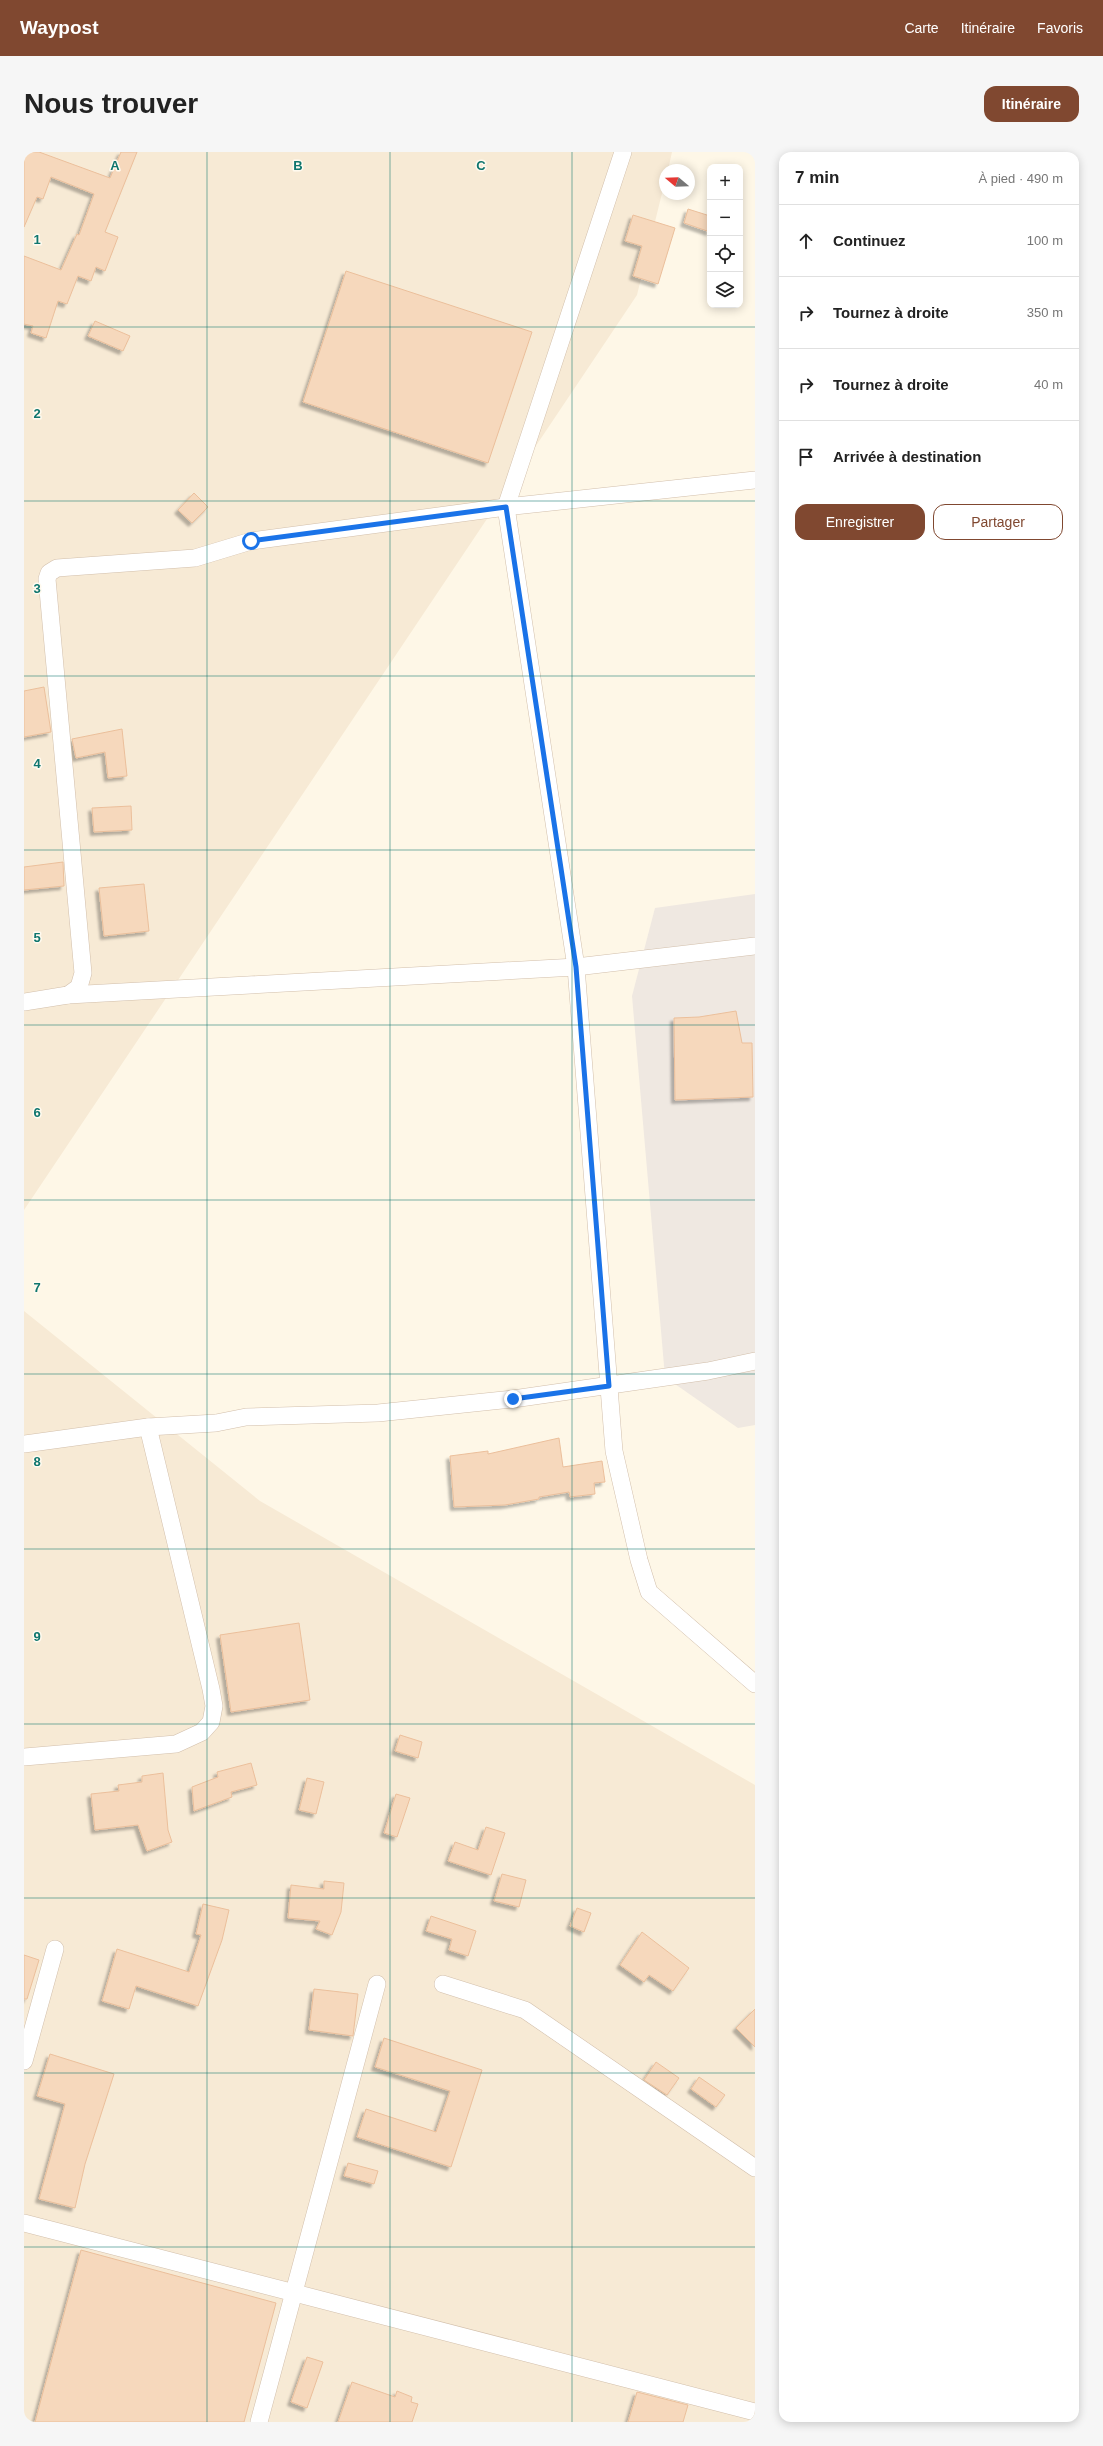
<!DOCTYPE html>
<html lang="fr">
<head>
<meta charset="utf-8">
<style>
  body { margin:0; font-family:Helvetica,sans-serif; background:#f6f6f6; color:#222 }
  .controls { position:absolute; right:12px; top:12px; display:grid; overflow:hidden; border-radius:8px; box-shadow:0 2px 10px #0003 }
  .controls button { width:36px; height:36px; display:grid; place-items:center; padding:0; border:0; border-bottom:1px solid #e0e0e0; background:#fff; color:#222; font:20px sans-serif }
  .compass { position:absolute; left:635px; top:12px; width:36px; height:36px; border-radius:50%; background:#fff; box-shadow:0 2px 10px #0003; rotate:289deg }
  .stop { position:absolute; width:12px; height:12px; margin:-9px; border:3px solid #1a73e8; border-radius:50%; background:#fff }
  .stop.end { background:#1a73e8; border-color:#fff; box-shadow:0 1px 4px #0008 }
  .list { margin:0; padding:0; list-style:none }
  h2 { display:flex; justify-content:space-between; align-items:center; height:52px; margin:0; padding:0 16px; font-size:17px }
  h2 small { font-size:13px; font-weight:400; color:#767676 }
  .list li { display:grid; grid-template-columns:26px 1fr auto; gap:12px; align-items:center; box-sizing:border-box; height:72px; padding:0 16px; border-top:1px solid #e0e0e0 }
  .list b { display:block; font-size:15px; white-space:nowrap }
  .list em { font-size:13px; font-style:normal; color:#767676 }
  .actions { display:flex; gap:8px; padding:12px 16px }
  .actions a { flex:1; padding:9px 0; border:1px solid #804830; border-radius:12px; text-align:center; font-size:14px; color:#804830 }
  .actions .main { background:#804830; color:#fff }
  .icon { flex:none; width:22px; height:22px; fill:none; stroke:currentColor; stroke-width:2; stroke-linecap:round; stroke-linejoin:round }
  .map { position:relative; flex:none; width:731px; height:2270px; overflow:hidden; border-radius:12px }
  header { display:flex; align-items:center; gap:24px; box-sizing:border-box; height:56px; padding:0 20px; background:#804830; color:#fff }
  header strong { font-size:19px }
  nav { display:flex; gap:22px; margin-inline-start:auto; font-size:14px }
  .intro { display:flex; align-items:center; justify-content:space-between; box-sizing:border-box; height:96px; padding:0 24px }
  h1 { margin:0; font-size:28px }
  .button { padding:10px 18px; border-radius:12px; background:#804830; color:#fff; font-size:14px; font-weight:700 }
  main { display:flex; gap:24px; padding:0 24px }
  aside { flex:1; background:#fff; border-radius:12px; box-shadow:0 2px 10px #0003 }
  .map>svg:first-child { display:block }
</style>
</head>
<body>
<header>
<strong>Waypost</strong>
<nav><a>Carte</a><a>Itinéraire</a><a>Favoris</a></nav>
</header>
<div class="intro"><h1>Nous trouver</h1><a class="button">Itinéraire</a></div>
<main>
<div class="map">
<svg width="731" height="2270" viewBox="0 0 731 2270">
  <defs>
    <filter id="shadow"><feDropShadow dx="-3.5" dy="3.5" stdDeviation="1" flood-color="#0004"/></filter>
  </defs>
  <rect width="100%" height="100%" fill="#fef7e7"/>
  <g fill="#f7ead5">
    <polygon points="0,0 648,0 644,18 641,18 641,29 613,143 0,1058"/>
    <polygon points="0,1159 236,1349 731,1633 731,2270 0,2270"/>
  </g>
  <polygon fill="#efe8e1" points="731,742 731,1273 714,1276 641,1225 608,844 631,756"/>
  <g fill="#f6d8bc" stroke="#ebbf9b" filter="url(#shadow)">
    <polygon points="0,0 15,0 86,26 97,0 113,0 81,80 94,85 81,119 72,115 67,129 54,124 43,152 34,149 22,186 7,181 9,174 0,172 0,104 37,118 53,82 55,83 70,42 27,25 19,47 13,45 0,75"/>
    <polygon points="664,57 686,64 686,80 660,71"/>
    <polygon points="609,63 651,76 634,132 609,124 618,94 601,89"/>
    <polygon points="322,119 508,180 464,311 279,250"/>
    <polygon points="71,169 106,184 99,199 64,184"/>
    <polygon points="170,341 184,355 168,371 154,358"/>
    <polygon points="20,535 27,580 0,585 0,539"/>
    <polygon points="98,577 103,624 84,626 81,600 52,606 48,587"/>
    <polygon points="107,654 108,678 70,680 68,656"/>
    <polygon points="39,710 40,734 0,738 0,715"/>
    <polygon points="120,732 125,779 80,784 75,736"/>
    <polygon points="712,859 718,891 728,891 729,945 651,948 650,866 675,865"/>
    <polygon points="535,1286 539,1315 578,1309 581,1330 570,1331 571,1342 546,1345 545,1340 515,1345 515,1347 481,1353 430,1355 426,1304 464,1299 464,1302"/>
    <polygon points="275,1471 286,1548 207,1560 196,1483"/>
    <polygon points="376,1583 398,1590 394,1606 371,1599"/>
    <polygon points="227,1611 233,1633 207,1640 208,1645 170,1659 168,1635 194,1625 193,1620"/>
    <polygon points="139,1621 144,1678 148,1690 123,1699 114,1673 71,1678 67,1642 95,1639 94,1633 118,1630 118,1624"/>
    <polygon points="283,1626 300,1630 292,1662 275,1658"/>
    <polygon points="372,1642 386,1646 373,1685 360,1681"/>
    <polygon points="462,1675 481,1681 467,1723 424,1709 431,1690 454,1698"/>
    <polygon points="478,1722 502,1728 495,1755 470,1749"/>
    <polygon points="300,1729 320,1731 317,1760 308,1783 292,1777 296,1769 264,1766 267,1733 300,1737"/>
    <polygon points="179,1752 205,1758 198,1788 174,1854 112,1834 105,1857 78,1849 93,1797 165,1820 177,1783 172,1782"/>
    <polygon points="553,1756 567,1761 560,1780 546,1774"/>
    <polygon points="407,1764 452,1779 444,1804 425,1798 428,1787 402,1779"/>
    <polygon points="618,1780 665,1816 649,1839 625,1823 620,1830 596,1813"/>
    <polygon points="0,1803 15,1808 3,1847 0,1847"/>
    <polygon points="290,1837 334,1842 329,1884 285,1878"/>
    <polygon points="731,1857 731,1895 712,1876"/>
    <polygon points="360,1886 458,1918 427,2015 333,1985 342,1957 412,1980 426,1939 351,1915"/>
    <polygon points="26,1902 90,1922 61,2012 51,2056 15,2047 41,1952 13,1944"/>
    <polygon points="632,1910 655,1926 643,1943 620,1928"/>
    <polygon points="675,1925 701,1943 692,1955 667,1937"/>
    <polygon points="324,2011 354,2019 350,2032 320,2024"/>
    <polygon points="57,2098 252,2151 220,2270 11,2270"/>
    <polygon points="283,2205 299,2210 283,2256 267,2250"/>
    <polygon points="328,2230 371,2245 373,2239 388,2245 387,2250 394,2252 388,2270 314,2270"/>
    <polygon points="613,2240 664,2253 659,2270 604,2270"/>
  </g>
  <g fill="none" stroke-linecap="round" stroke-linejoin="round">
    <defs>
      <g id="street">
        <polyline points="599,0 482,355 552,815 590,1299 615,1408 625,1440 731,1532"/>
        <polyline points="44,843 552,815 731,794"/>
        <polyline points="0,850 44,843 55,835 59,821 23,427 25,421 33,416 171,406 227,389 482,355 731,328"/>
        <polyline points="0,1292 124,1275 192,1271 222,1265 354,1261 489,1247 684,1219 731,1209"/>
        <polyline points="0,1605 152,1592 178,1580 187,1570 190,1554 187,1537 124,1275"/>
        <polyline points="419,1832 501,1858 731,2016"/>
        <polyline points="0,1909 31,1797"/>
        <polyline points="0,2071 731,2260"/>
        <polyline points="235,2270 353,1832"/>
      </g>
    </defs>
    <use href="#street" stroke="#d2bfab" stroke-width="18"/>
    <use href="#street" stroke="#fff" stroke-width="17"/>
  </g>
  <g fill="none" stroke-linecap="round" stroke-linejoin="round">
    <polyline stroke="#1a73e8" stroke-width="5" points="227,389 482,355 552,815 585,1234 489,1247"/>
  </g>
  <path fill="none" stroke="#0f766e" stroke-width="1" stroke-opacity="0.55" d="M 183,0 L 183,2270M 366,0 L 366,2270M 548,0 L 548,2270M 0,175 L 731,175M 0,349 L 731,349M 0,524 L 731,524M 0,698 L 731,698M 0,873 L 731,873M 0,1048 L 731,1048M 0,1222 L 731,1222M 0,1397 L 731,1397M 0,1572 L 731,1572M 0,1746 L 731,1746M 0,1921 L 731,1921M 0,2095 L 731,2095"/>
  <g font-size="13" text-anchor="middle" font-weight="bold" fill="#0f766e" stroke="#fffaef" stroke-width="3" stroke-linejoin="round" paint-order="stroke">
    <text x="91" y="18">A</text>
    <text x="274" y="18">B</text>
    <text x="457" y="18">C</text>
    <text x="13" y="92">1</text>
    <text x="13" y="266">2</text>
    <text x="13" y="441">3</text>
    <text x="13" y="616">4</text>
    <text x="13" y="790">5</text>
    <text x="13" y="965">6</text>
    <text x="13" y="1140">7</text>
    <text x="13" y="1314">8</text>
    <text x="13" y="1489">9</text>
  </g>
</svg>
<div class="controls">
<button>+</button>
<button>−</button>
<button><svg class="icon" aria-label="locate" viewBox="0 0 24 24"><circle cx="12" cy="12" r="6"/><path d="M12 2v4M12 18v4M2 12h4M18 12h4"/></svg></button>
<button><svg class="icon" aria-label="layers" viewBox="0 0 24 24"><path d="M12 4l9 5-9 5-9-5zM3 14l9 5 9-5"/></svg></button>
</div>
<svg class="compass" viewBox="-18 -18 36 36"><path d="M0-13l5 13h-10z" fill="#e53935"/><path d="M0 13l5-13h-10z" fill="#767676"/></svg>
<div class="stop" style="left:227px;top:389px"></div>
<div class="stop end" style="left:489px;top:1247px"></div>
</div>
<aside>
<h2>7 min<small>À pied · 490 m</small></h2>
<ul class="list">
<li><svg class="icon" aria-label="ahead" viewBox="0 0 24 24"><path d="M12 20V5M6 11l6-6 6 6"/></svg><div><b>Continuez</b></div><em>100 m</em></li>
<li><svg class="icon" aria-label="right" viewBox="0 0 24 24"><path d="M7 20v-9h11M14 6l5 5-5 5"/></svg><div><b>Tournez à droite</b></div><em>350 m</em></li>
<li><svg class="icon" aria-label="right" viewBox="0 0 24 24"><path d="M7 20v-9h11M14 6l5 5-5 5"/></svg><div><b>Tournez à droite</b></div><em>40 m</em></li>
<li><svg class="icon" aria-label="arrive" viewBox="0 0 24 24"><path d="M6 21V4h12l-3 4 3 4H6"/></svg><div><b>Arrivée à destination</b></div></li>
</ul>
<div class="actions"><a class="main">Enregistrer</a><a>Partager</a></div>
</aside>
</main>
</body>
</html>
